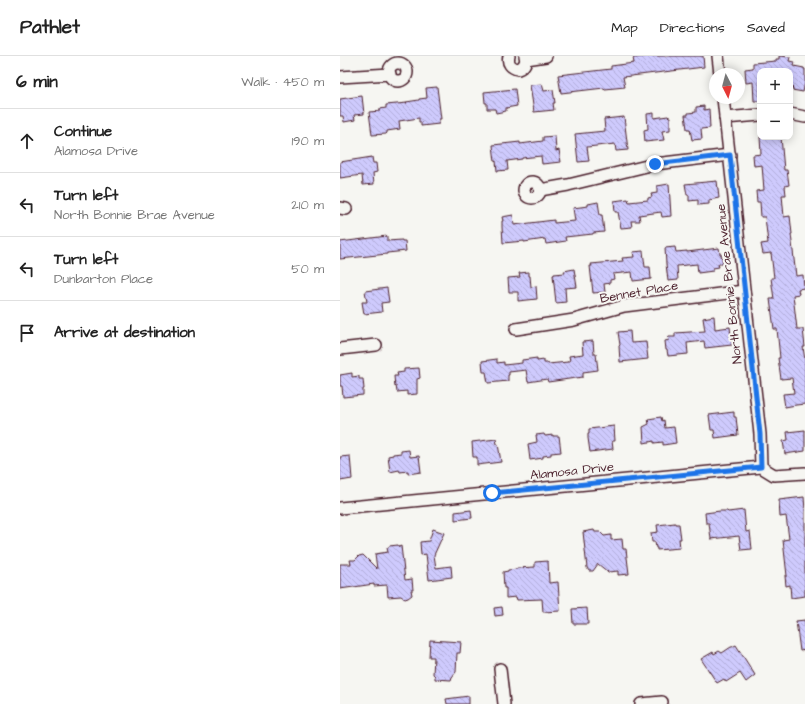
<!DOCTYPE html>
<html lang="en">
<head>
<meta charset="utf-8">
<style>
  body { margin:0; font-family:"Architects Daughter",sans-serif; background:#f2f2f2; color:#222 }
  .controls { position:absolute; right:12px; top:12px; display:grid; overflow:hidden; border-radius:8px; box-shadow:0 2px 10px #0003 }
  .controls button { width:36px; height:36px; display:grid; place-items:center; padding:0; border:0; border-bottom:1px solid #e0e0e0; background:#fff; color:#222; font:20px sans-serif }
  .compass { position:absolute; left:369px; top:12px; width:36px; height:36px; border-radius:50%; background:#fff; box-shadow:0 2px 10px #0003; rotate:174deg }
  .stop { position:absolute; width:12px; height:12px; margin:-9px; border:3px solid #1a73e8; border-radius:50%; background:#fff }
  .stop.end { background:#1a73e8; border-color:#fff; box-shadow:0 1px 4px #0008 }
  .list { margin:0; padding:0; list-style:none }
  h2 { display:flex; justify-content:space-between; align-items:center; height:52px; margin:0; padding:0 16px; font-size:17px }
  h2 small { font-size:13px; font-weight:400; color:#767676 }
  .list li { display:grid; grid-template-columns:26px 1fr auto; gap:12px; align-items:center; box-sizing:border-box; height:64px; padding:0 16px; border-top:1px solid #e0e0e0 }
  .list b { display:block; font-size:15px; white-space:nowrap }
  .list p { margin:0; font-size:13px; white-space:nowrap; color:#767676 }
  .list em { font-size:13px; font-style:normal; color:#767676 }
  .icon { flex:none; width:22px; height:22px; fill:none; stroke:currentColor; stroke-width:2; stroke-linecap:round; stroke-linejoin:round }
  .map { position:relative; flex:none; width:465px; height:648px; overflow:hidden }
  header { display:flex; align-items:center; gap:24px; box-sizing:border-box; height:56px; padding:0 20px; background:#fff; border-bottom:1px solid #e0e0e0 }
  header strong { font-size:19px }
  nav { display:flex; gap:22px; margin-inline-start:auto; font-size:14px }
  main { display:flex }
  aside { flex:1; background:#fff }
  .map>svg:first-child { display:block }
</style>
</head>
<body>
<header>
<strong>Pathlet</strong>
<nav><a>Map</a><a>Directions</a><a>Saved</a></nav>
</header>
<main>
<aside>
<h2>6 min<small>Walk · 450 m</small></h2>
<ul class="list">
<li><svg class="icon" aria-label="ahead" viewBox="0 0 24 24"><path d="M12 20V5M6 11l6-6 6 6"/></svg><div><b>Continue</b><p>Alamosa Drive</p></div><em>190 m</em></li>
<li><svg class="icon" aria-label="left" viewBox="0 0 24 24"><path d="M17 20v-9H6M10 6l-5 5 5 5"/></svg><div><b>Turn left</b><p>North Bonnie Brae Avenue</p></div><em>210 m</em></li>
<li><svg class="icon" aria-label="left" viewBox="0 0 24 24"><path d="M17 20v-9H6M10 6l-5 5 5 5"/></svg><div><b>Turn left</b><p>Dunbarton Place</p></div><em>50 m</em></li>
<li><svg class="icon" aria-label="arrive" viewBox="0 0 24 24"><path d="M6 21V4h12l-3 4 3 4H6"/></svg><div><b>Arrive at destination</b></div></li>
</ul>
</aside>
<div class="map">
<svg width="465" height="648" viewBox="0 0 465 648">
  <defs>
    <pattern id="building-back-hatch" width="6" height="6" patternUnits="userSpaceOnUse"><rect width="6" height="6" fill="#cecafd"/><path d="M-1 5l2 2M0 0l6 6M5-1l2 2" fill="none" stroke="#b2add9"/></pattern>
  </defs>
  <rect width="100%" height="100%" fill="#f6f6f2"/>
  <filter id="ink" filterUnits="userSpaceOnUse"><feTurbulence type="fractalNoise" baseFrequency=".025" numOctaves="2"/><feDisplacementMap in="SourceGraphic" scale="8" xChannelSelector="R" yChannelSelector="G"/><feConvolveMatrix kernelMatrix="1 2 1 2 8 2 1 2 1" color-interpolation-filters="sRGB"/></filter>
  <g filter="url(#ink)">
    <g fill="url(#building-back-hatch)" stroke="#4a1f2b">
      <polygon points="312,0 363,0 364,11 283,21 285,31 265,33 264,32 221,37 218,19 271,13 271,10 294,7 293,2"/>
      <polygon points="439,0 450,1 449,5 455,6 454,10 464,12 464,13 465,13 465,26 463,36 452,34 453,31 450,31 450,15 420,15 420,45 414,45 413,26 406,27 405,13 413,12 413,7 436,5 436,3 439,3"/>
      <polygon points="202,28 204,35 213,34 215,47 213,47 214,54 194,56 190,29"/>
      <polygon points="97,31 101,63 99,63 99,68 81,70 81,66 79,66 79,62 59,65 60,73 47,75 47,77 46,78 32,79 29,56 40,55 40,53 46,52 46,49 67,47 66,46 79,44 79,43 87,42 86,32"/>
      <polygon points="175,33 177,50 166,52 166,55 156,57 155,53 147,53 147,47 145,47 144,36"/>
      <polygon points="22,40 24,58 14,59 15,64 4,66 3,60 0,60 0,43"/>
      <polygon points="364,50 364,54 369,53 370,72 361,73 362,83 352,84 350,73 347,73 345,59 348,59 348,57 356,56 356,51"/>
      <polygon points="314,57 314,62 328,60 329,61 330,61 330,74 322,75 324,84 305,86 304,74 308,73 307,58"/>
      <polygon points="284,61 288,94 276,95 275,88 247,91 249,105 238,106 235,78 265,75 264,63"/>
      <polygon points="215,80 216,95 219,94 221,106 202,108 201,100 182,102 182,103 167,105 168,114 157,115 156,105 155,106 153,89 180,86 180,88 203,85 203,81"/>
      <polygon points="420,81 441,81 444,114 447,114 449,129 445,130 446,139 442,139 444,161 450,160 452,178 451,178 456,220 463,219 464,232 458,233 459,238 453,239 457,273 463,273 465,291 463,291 465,304 465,348 456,349 445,351 443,338 454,337 452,322 441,323 438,302 440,302 437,273 434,273 430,243 434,243 431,222 434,222 431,197 423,198 421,188 428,187 425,161 421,161 420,146 417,146 416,135 424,134 422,109 414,110 413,99 421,98"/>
      <polygon points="32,101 33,107 36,107 37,116 33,117 34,128 23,129 22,119 0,122 0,106"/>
      <polygon points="377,125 379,142 369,144 369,148 358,149 358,144 349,145 349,139 347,139 345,128"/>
      <polygon points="329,128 331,160 322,161 321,156 299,159 300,165 291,165 292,171 281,172 278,156 275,156 274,145 288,143 289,146 308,144 308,142 312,141 311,138 317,137 317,130"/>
      <polygon points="258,146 260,159 262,159 264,176 253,177 253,178 225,181 226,185 206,188 205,183 184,186 184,185 163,187 162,171 162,165 163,165 162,161 173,159 174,169 214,164 214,167 235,165 233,152 248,150 248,148"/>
      <polygon points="47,180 47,185 62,184 62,185 65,185 66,195 47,197 47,198 0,203 0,186"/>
      <polygon points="335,191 336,196 347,195 347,196 379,192 380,198 381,198 383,208 378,208 379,211 373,212 373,215 358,217 357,208 337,210 338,224 328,225 326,208 325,192"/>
      <polygon points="303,195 305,211 310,211 311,223 293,225 292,216 273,218 274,223 270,224 270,227 264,228 265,236 253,237 250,210 252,210 251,208 283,205 282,202 294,201 293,196"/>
      <polygon points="234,213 237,231 225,232 226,246 216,247 213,219 214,219 214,218 225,217 224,215"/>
      <polygon points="189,216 189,220 190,220 191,231 196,230 197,243 178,245 178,236 169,236 168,222 180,221 179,217"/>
      <polygon points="47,232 49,246 41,247 42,256 24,258 22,246 27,246 25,235"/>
      <polygon points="374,260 375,273 390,271 392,289 365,292 364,285 347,287 348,298 328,300 327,294 326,294 325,285 329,284 328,281 335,281 335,277 365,275 363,262"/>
      <polygon points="290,275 291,287 306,286 308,303 280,306 279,290 280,289 278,276"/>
      <polygon points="253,285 254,298 256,298 258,314 243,316 243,321 208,326 207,323 188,326 186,314 169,316 169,319 168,319 168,325 148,327 146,316 143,316 142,305 157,303 157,307 164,306 164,309 182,307 182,304 197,302 197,305 204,304 204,307 208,307 208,308 228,306 228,305 230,305 229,300 243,298 242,286"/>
      <polygon points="79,312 80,322 77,323 77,338 67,339 67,335 57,336 56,330 55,331 54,320 58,320 57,317 64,316 64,313"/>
      <polygon points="12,317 12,321 19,320 19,323 23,323 24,333 23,333 23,339 3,341 2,330 0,330 0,319"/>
      <polygon points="394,356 394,361 396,361 398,379 375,382 374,374 371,374 369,359"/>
      <polygon points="321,361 322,365 324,364 325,372 334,371 336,387 323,389 323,386 314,387 314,385 304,387 303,371 309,368 308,363"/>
      <polygon points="274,370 275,385 272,385 273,393 250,396 248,382 248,378 249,378 249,373"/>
      <polygon points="465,374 465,395 445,398 443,385 448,384 447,376"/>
      <polygon points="204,378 205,380 213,379 213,380 219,380 221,396 211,397 211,399 203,400 203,402 190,404 188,388 197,386 196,379"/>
      <polygon points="156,383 157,388 158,388 161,406 137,409 137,401 133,401 132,386"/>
      <polygon points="69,394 70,401 79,400 81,416 68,418 68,415 60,416 59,414 50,416 48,400 53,399 53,398 61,397 61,395"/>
      <polygon points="10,400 12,423 0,425 0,401"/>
      <polygon points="464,441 465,455 465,540 451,542 450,529 446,530 445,520 447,520 443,484 449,483 446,460 440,461 439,444"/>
      <polygon points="131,454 132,462 115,464 115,456"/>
      <polygon points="404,454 406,476 410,475 412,493 401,494 399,480 371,483 369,467 366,467 365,457 380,455 387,455 388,456"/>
      <polygon points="335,467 335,468 339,468 341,483 339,483 340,492 317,494 317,492 316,492 315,486 312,486 311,477 318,476 317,469"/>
      <polygon points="93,473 104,477 94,499 96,512 111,510 112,521 89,524 86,498 81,499 80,486 89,485"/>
      <polygon points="254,474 255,476 260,476 264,480 271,479 271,484 282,483 283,493 286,493 289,518 278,519 278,515 268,516 258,508 253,515 249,515 247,512 243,476"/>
      <polygon points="58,489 59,491 61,490 65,524 72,523 73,534 71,534 72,539 68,542 65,543 61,540 48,541 47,529 34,530 34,528 0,533 0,508 11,508 10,504 15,504 19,500 23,499 37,513 35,498 48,496 47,492 49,491 49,490"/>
      <polygon points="208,505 209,527 218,526 220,555 203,556 202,543 177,544 176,541 166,542 166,532 164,532 163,516 168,515 168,514 177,513 177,512 195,511 195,506"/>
      <polygon points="162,551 163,559 155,560 154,552"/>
      <polygon points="247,552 248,568 233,568 232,553"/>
      <polygon points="465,564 465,594 460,595 456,565"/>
      <polygon points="90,584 121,586 120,597 117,597 116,616 112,621 111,624 95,623 95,620 93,618 94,601 89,601"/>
      <polygon points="396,589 415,619 406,626 400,617 386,626 384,623 377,627 361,603 373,596 374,598 379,595 382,597 391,591 392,591"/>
      <polygon points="129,640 129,648 107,648 106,643"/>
    </g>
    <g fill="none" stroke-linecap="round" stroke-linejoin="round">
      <defs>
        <g id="minor">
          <path d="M 169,0 C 167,7 171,12 178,13 C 184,11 187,6 185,0"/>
          <polyline points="378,0 380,18"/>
          <polyline points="186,3 206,0"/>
          <circle cx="58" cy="16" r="9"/>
          <polyline points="0,21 50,18"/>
          <polyline points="383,42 420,378 421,411"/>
          <polyline points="450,58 465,61"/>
          <polyline points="385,62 420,59"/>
          <circle cx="192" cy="134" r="8"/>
          <polyline points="200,134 228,129 315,108 390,99"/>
          <polyline points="0,152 6,153"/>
          <polyline points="176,273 234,264 284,250 404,235"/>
          <polyline points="0,293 36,289"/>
          <polyline points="0,452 421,411 434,419 465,417"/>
          <polyline points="160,613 164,648"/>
          <polyline points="301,648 322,646"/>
        </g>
      </defs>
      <use href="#minor" stroke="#4a1f2b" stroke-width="14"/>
      <use href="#minor" stroke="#f6f6f2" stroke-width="11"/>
    </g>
  </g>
  <g fill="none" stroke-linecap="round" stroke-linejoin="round" filter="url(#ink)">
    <polyline stroke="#1a73e8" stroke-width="5" points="152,437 421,411 420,378 390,99 315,108"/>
  </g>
  <g text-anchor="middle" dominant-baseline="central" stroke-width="4" stroke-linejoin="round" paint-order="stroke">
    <g font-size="13" fill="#4a1f2b" stroke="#f6f6f2">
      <text transform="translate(389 228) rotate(-96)">North Bonnie Brae Avenue</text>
      <text transform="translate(299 236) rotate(-10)">Bennet Place</text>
      <text transform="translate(232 415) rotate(-6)">Alamosa Drive</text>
    </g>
  </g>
</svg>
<div class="controls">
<button>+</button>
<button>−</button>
</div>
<svg class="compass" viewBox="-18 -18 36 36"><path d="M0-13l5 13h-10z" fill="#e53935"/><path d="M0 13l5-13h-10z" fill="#767676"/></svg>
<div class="stop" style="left:152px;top:437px"></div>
<div class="stop end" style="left:315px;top:108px"></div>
</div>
</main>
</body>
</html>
